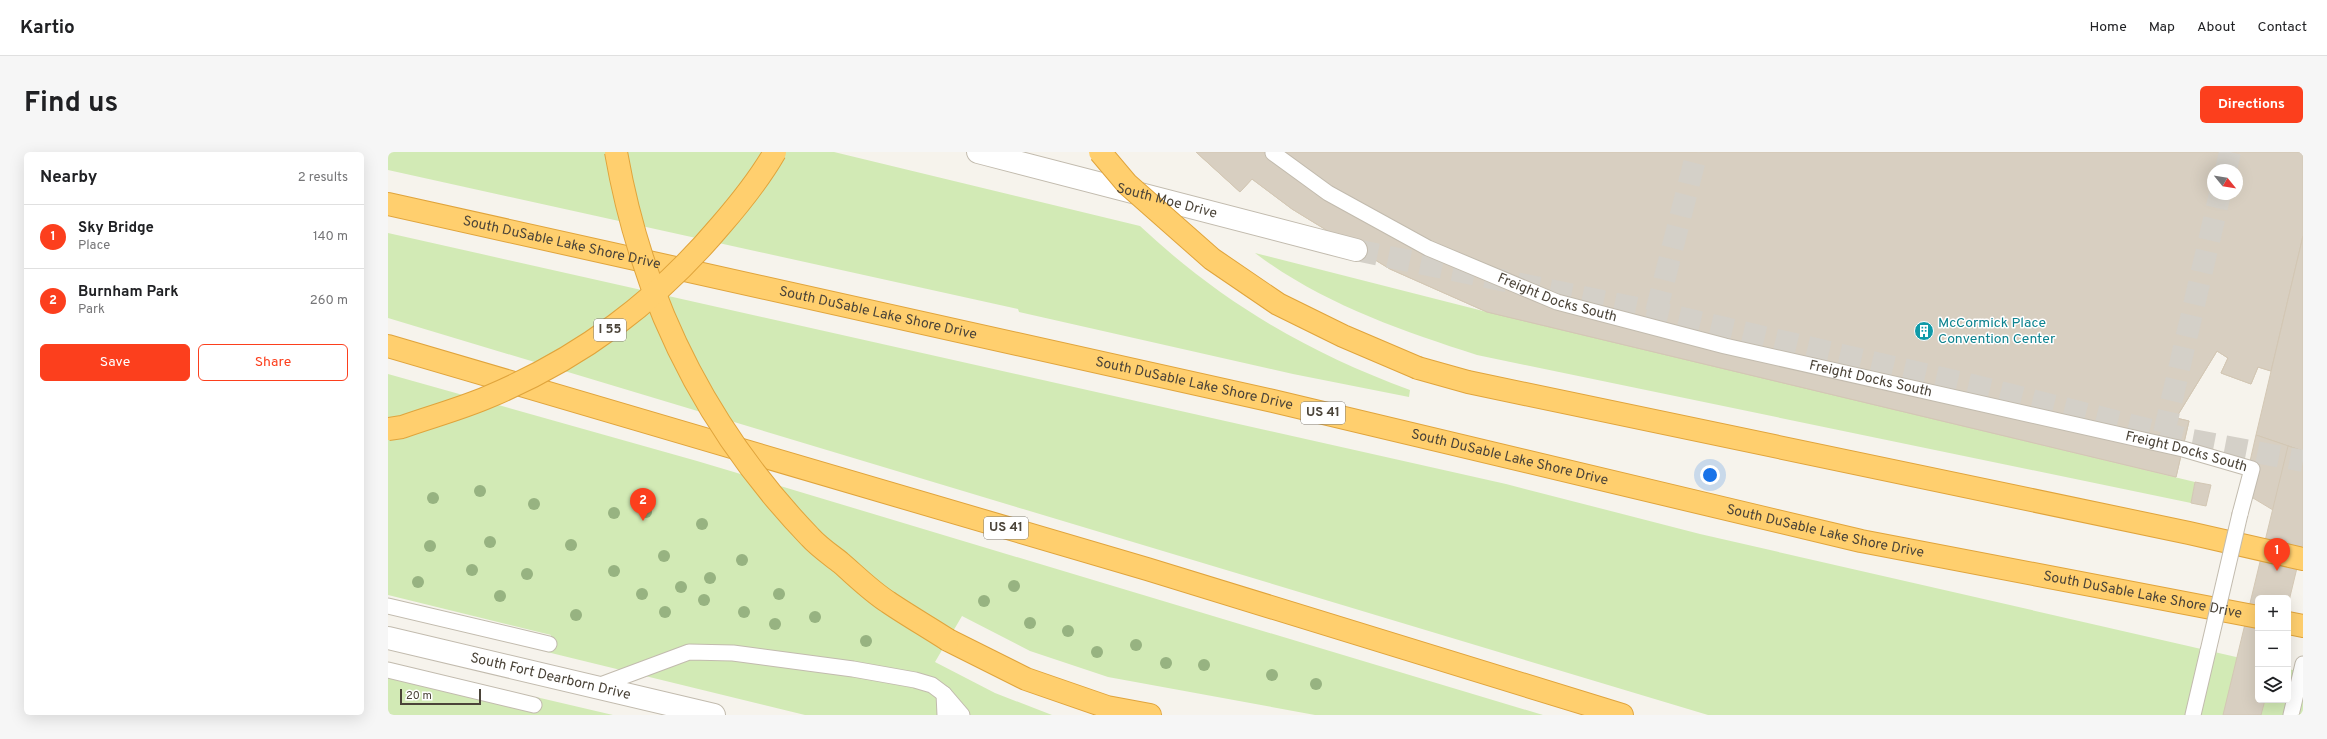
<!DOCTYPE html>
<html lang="en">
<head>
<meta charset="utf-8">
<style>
  body { margin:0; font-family:Overpass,sans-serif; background:#f6f6f6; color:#202124 }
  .controls { position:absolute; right:12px; bottom:12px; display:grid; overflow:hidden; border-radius:6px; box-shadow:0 4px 16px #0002 }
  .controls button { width:36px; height:36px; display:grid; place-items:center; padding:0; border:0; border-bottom:1px solid #e0e0e0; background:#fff; color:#202124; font:20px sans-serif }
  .compass { position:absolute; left:1819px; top:12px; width:36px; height:36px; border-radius:50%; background:#fff; box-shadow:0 4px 16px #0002; rotate:120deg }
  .scale { position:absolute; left:12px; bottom:10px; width:81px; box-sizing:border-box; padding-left:4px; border:2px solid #4b4439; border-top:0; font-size:11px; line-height:14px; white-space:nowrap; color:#4b4439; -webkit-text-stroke:3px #fff; paint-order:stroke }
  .you { position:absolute; left:1322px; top:323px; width:14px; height:14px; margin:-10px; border:3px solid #fff; border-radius:50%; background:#1a73e8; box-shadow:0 0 0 6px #1a73e833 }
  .badge { display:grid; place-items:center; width:26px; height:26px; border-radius:50%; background:#fc3f1d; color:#fff; font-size:13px; font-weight:700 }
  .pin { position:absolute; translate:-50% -33px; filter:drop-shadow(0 1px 2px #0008) }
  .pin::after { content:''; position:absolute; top:21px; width:14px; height:12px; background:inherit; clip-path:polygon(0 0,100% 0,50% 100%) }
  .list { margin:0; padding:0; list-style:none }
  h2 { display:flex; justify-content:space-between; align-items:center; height:52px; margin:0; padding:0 16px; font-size:17px }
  h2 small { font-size:13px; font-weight:400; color:#757577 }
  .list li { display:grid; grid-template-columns:26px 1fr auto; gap:12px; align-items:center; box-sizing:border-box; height:64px; padding:0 16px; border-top:1px solid #e0e0e0 }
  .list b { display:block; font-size:15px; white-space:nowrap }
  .list p { margin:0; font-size:13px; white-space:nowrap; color:#757577 }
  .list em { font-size:13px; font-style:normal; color:#757577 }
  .actions { display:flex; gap:8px; padding:12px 16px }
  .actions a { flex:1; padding:9px 0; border:1px solid #fc3f1d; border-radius:6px; text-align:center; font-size:14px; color:#fc3f1d }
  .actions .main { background:#fc3f1d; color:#fff }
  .icon { flex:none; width:22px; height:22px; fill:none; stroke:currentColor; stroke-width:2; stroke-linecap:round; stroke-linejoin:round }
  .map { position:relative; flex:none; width:1915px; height:563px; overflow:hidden; border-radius:6px }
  header { display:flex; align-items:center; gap:24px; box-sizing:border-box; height:56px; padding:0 20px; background:#fff; border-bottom:1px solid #e0e0e0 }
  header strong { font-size:19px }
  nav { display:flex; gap:22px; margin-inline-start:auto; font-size:14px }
  .intro { display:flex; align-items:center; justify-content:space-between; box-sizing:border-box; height:96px; padding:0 24px }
  h1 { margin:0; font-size:28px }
  .button { padding:10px 18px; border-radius:6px; background:#fc3f1d; color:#fff; font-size:14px; font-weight:700 }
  main { display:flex; gap:24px; padding:0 24px }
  aside { flex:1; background:#fff; border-radius:6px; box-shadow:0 4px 16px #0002 }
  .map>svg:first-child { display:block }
</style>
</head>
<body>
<header>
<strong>Kartio</strong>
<nav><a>Home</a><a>Map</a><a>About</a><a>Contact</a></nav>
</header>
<div class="intro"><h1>Find us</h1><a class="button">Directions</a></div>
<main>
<aside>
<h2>Nearby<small>2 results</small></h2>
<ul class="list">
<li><span class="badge">1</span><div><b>Sky Bridge</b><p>Place</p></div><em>140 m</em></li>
<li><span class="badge">2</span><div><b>Burnham Park</b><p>Park</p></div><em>260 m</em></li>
</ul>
<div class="actions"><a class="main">Save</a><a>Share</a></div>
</aside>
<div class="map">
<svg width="1915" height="563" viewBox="0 0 1915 563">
  <rect width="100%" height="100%" fill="#f6f3ec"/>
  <g fill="#d2eab5">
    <path d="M 0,0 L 446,0 L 752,74 C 833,150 919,200 1022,238 L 1021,245 L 905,222 L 631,160 L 630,157 L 0,18 Z"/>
    <polygon points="0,81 1118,332 1312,382 1870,510 1870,548 1900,548 1900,517 1915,520 1915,563 1320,563 0,166"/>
    <path d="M 867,101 L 1099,160 L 1807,330 L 1803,351 L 1089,203 C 1011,178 933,151 867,101 Z"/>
    <polygon points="0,222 309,309 1155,563 927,563 720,525 642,499 574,464 547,510 607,541 664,563 417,563 159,500 163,483 0,443"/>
    <polygon points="0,525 144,560 148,545 225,563 0,563"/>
  </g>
  <g fill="#d8cfc1" stroke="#d3c7b4" fill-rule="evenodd">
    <path d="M 808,0 L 1915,0 L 1915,84 L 1883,219 L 1870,215 L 1863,232 L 1833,221 L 1840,206 L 1829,199 L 1788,266 L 1801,269 L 1788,325 L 1099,160 L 1002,117 L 904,57 L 864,27 L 852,40 ZM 1825,18 L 1849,18 L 1849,42 L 1825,42 Z"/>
    <path d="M 808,0 L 1915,0 L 1915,84 L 1883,219 L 1870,215 L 1863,232 L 1833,221 L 1840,206 L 1829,199 L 1788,266 L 1801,269 L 1788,325 L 1099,160 L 1002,117 L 904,57 L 864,27 L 852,40 ZM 1825,18 L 1849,18 L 1849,42 L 1825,42 Z"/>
    <polygon points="1915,84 1915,299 1868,283"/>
    <polygon points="1868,283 1915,299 1915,376 1855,340"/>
    <polygon points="1900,294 1915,299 1915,391 1900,453 1900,446 1870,446 1870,548 1877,548 1873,563 1835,563"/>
    <polygon points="1807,330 1823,333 1818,354 1803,351"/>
  </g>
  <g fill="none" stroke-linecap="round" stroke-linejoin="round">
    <g stroke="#d4d0c8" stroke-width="22" stroke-dasharray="22 11" stroke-linecap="butt">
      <polyline points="1838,18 1842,0"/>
      <polyline points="968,98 1268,160 1584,233 1799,287 1915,309"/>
      <polyline points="1268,160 1309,0"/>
      <polyline points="1776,281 1832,42"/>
    </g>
    <defs>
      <g id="service">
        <path id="s1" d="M 885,1 L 940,41 L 1040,96 L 1169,150 L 1337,194 L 1795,297 L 1864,317 L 1852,362"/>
        <polyline points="0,454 161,492"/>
        <polyline points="0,518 146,553"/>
        <polyline points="207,535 301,500 345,501 465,517 527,528 544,533 556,542 574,563"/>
        <polyline points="556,542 557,563"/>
        <polyline points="1805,563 1820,499"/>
        <polyline points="1903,563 1915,512"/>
      </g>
      <g id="minor">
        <path id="s2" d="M 590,0 L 968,98"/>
        <path id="s3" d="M 0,486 L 326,563"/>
      </g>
      <g id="motorway">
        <path id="s4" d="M 0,52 L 885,249 L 1473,389 L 1870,465"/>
        <polyline points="0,194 759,417 1234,563"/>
        <polyline points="1030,216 1080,230 1801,381 1915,407"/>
        <polyline points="1900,471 1915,474"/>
        <polyline points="560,488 638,527 719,555 762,563"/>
      </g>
    </defs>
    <use href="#service" stroke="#c2bbae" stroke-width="17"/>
    <use href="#minor" stroke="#c2bbae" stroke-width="24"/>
    <use href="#motorway" stroke="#e0a43c" stroke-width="24"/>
    <use href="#service" stroke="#fff" stroke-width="15"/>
    <use href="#minor" stroke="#fff" stroke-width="22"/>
    <use href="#motorway" stroke="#ffcf6e" stroke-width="22"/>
    <defs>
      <polyline id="service-bridge" points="1820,499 1852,362"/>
      <g id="motorway-bridge">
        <path d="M 228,0 C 254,148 317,276 422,385 C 431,395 443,403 453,411 C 468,424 483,439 500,450 C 519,463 540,475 560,488"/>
        <polyline points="712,0 739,32 824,107 890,152 955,184 1030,216"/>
        <path d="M 0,277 L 14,275 C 42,265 72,257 100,245 C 193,206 268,150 333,73 C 353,50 372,26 387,0"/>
      </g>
    </defs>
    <use href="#service-bridge" stroke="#c2bbae" stroke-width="17" stroke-linecap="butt"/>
    <use href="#motorway-bridge" stroke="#e0a43c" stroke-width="24" stroke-linecap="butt"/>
    <use href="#service-bridge" stroke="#fff" stroke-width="15"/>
    <use href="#motorway-bridge" stroke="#ffcf6e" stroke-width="22"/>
  </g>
  <g fill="#97b381">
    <circle cx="92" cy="339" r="6"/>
    <circle cx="45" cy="346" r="6"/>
    <circle cx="146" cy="352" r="6"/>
    <circle cx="258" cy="360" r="6"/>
    <circle cx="226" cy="361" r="6"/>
    <circle cx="314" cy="372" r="6"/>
    <circle cx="102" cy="390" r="6"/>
    <circle cx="183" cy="393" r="6"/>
    <circle cx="42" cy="394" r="6"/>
    <circle cx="276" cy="404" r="6"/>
    <circle cx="354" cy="408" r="6"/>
    <circle cx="84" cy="418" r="6"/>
    <circle cx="226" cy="419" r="6"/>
    <circle cx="139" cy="422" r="6"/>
    <circle cx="322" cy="426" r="6"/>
    <circle cx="30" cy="430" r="6"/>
    <circle cx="626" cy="434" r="6"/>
    <circle cx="293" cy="435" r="6"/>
    <circle cx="254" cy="442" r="6"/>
    <circle cx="391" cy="442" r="6"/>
    <circle cx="112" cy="444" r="6"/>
    <circle cx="316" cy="448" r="6"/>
    <circle cx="596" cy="449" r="6"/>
    <circle cx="277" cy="460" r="6"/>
    <circle cx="356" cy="460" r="6"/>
    <circle cx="188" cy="463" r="6"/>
    <circle cx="427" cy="465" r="6"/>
    <circle cx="642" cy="471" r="6"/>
    <circle cx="387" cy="472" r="6"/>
    <circle cx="680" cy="479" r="6"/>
    <circle cx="478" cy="489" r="6"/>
    <circle cx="748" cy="493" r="6"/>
    <circle cx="709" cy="500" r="6"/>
    <circle cx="778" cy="511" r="6"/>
    <circle cx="816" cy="513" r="6"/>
    <circle cx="884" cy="523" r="6"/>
    <circle cx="928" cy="532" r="6"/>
  </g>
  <defs>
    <symbol id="building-disc" viewBox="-11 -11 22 22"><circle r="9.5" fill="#0f9aa8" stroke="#fff"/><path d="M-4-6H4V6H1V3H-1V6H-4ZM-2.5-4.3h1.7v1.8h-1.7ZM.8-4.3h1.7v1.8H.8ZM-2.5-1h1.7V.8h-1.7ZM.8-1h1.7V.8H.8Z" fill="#fff"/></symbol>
  </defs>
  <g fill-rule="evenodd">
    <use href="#building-disc" x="1525" y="168" width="22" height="22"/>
  </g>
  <g text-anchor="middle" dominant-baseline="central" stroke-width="3" stroke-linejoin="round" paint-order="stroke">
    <g fill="#fff" stroke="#817c74" stroke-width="1">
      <rect x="206" y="167" width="32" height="22" rx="3"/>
      <rect x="913" y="250" width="44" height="22" rx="3"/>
      <rect x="596" y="365" width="44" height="22" rx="3"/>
    </g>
    <g font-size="13" font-weight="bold" fill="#4b4439">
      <text x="222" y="178">I 55</text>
      <text x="935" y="261">US 41</text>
      <text x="618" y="376">US 41</text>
    </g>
    <g font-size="14" fill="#4b4439" stroke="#fff">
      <text stroke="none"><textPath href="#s2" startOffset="195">South Moe Drive</textPath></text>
      <text stroke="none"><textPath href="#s4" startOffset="178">South DuSable Lake Shore Drive</textPath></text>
      <text stroke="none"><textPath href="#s1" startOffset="321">Freight Docks South</textPath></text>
      <text stroke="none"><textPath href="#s4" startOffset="502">South DuSable Lake Shore Drive</textPath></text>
      <text stroke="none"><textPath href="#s1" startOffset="645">Freight Docks South</textPath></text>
      <text stroke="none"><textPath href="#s4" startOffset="826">South DuSable Lake Shore Drive</textPath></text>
      <text stroke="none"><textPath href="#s1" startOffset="969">Freight Docks South</textPath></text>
      <text stroke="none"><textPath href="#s4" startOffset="1150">South DuSable Lake Shore Drive</textPath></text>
      <text stroke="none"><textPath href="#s4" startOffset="1474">South DuSable Lake Shore Drive</textPath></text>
      <text stroke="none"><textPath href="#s4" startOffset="1798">South DuSable Lake Shore Drive</textPath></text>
      <text stroke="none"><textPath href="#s3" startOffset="167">South Fort Dearborn Drive</textPath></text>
    </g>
    <g font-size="14" fill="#0d838f" stroke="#fff" text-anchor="start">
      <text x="1550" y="171">McCormick Place<tspan x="1550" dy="16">Convention Center</tspan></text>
    </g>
  </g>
</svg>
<div class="controls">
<button>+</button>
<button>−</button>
<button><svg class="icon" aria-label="layers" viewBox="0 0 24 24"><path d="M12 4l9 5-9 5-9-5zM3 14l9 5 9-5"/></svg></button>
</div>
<svg class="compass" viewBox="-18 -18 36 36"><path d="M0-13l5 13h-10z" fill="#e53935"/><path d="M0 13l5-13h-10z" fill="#757577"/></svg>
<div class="scale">20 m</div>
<div class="you"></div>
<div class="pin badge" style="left:1889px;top:419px">1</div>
<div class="pin badge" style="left:255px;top:369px">2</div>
</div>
</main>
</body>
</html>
